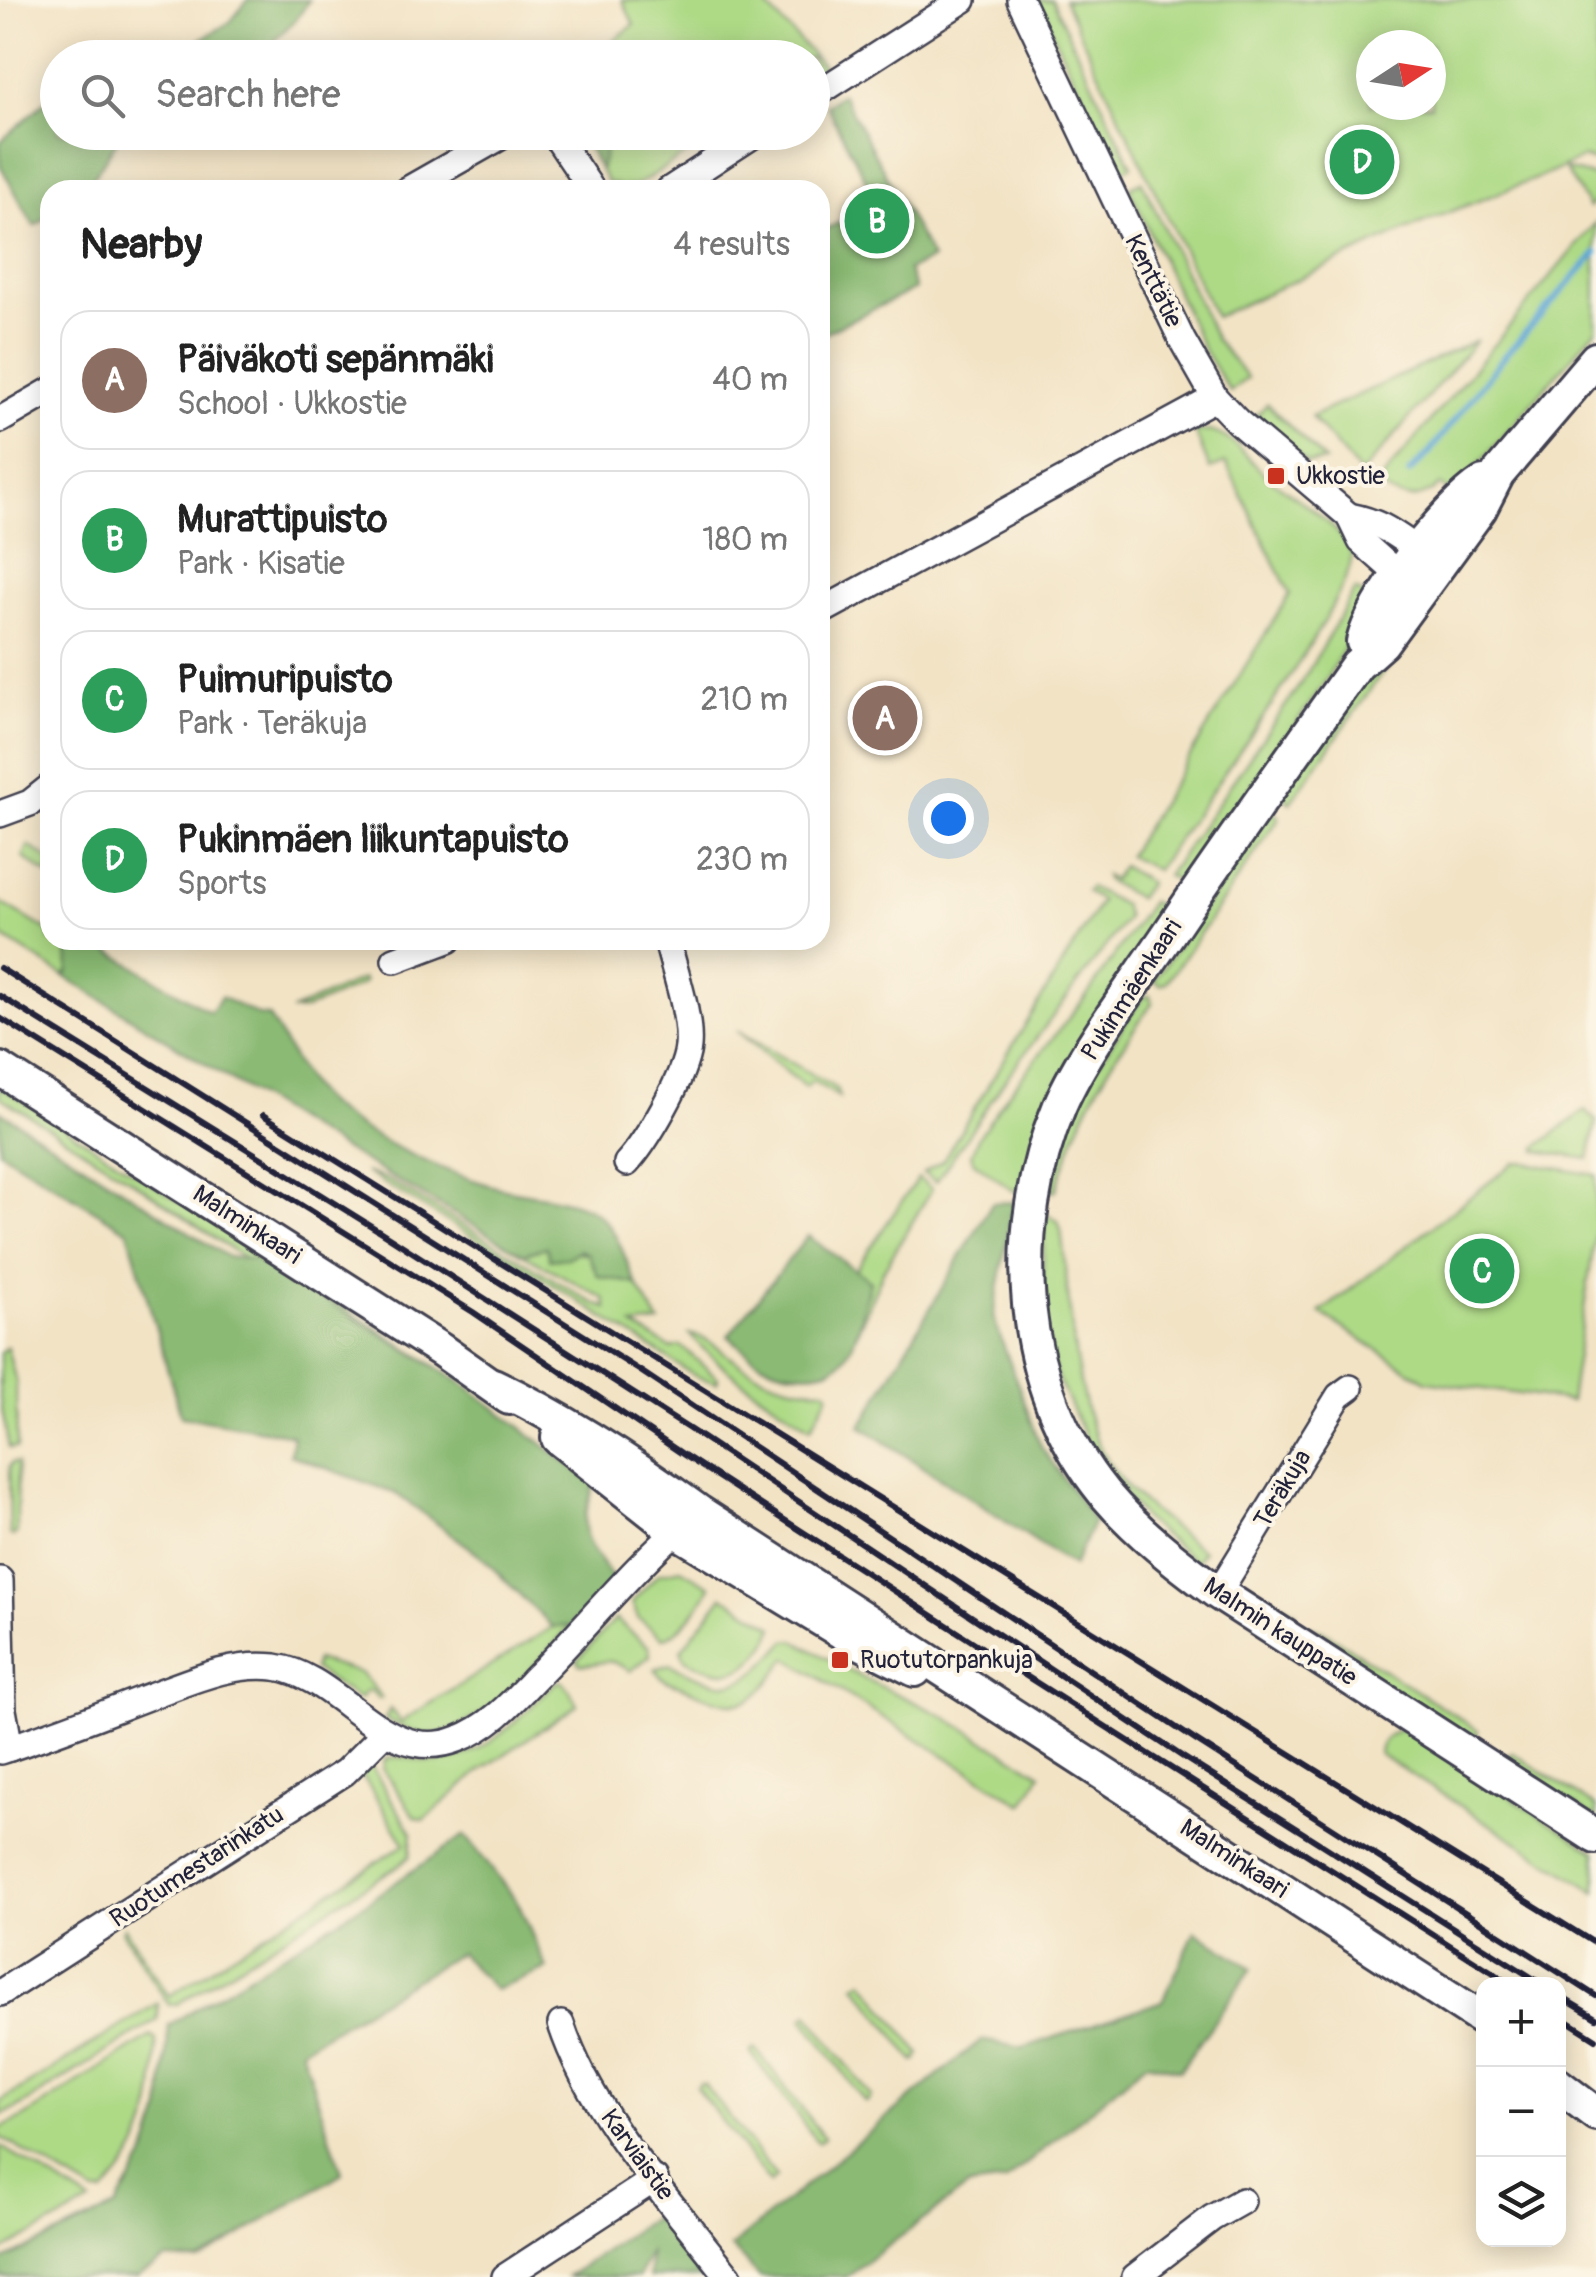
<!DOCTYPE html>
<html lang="en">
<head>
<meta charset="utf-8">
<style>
  body { margin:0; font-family:Pangolin,sans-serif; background:#f6f6f6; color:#222 }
  .controls { position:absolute; right:30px; bottom:30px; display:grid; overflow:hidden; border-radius:20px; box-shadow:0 5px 25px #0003 }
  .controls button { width:90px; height:90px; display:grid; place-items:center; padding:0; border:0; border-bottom:2px solid #e0e0e0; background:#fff; color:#222; font:50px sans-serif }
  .compass { position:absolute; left:1356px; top:30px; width:90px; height:90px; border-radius:50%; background:#fff; box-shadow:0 5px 25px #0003; rotate:78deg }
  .you { position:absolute; left:948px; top:818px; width:35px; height:35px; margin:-25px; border:8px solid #fff; border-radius:50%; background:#1a73e8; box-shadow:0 0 0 15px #1a73e833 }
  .badge { display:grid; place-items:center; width:65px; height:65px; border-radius:50%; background:#111827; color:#fff; font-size:32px; font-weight:700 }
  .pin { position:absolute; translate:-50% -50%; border:5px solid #fff; box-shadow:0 2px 10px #0006 }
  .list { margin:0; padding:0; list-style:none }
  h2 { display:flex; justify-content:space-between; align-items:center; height:130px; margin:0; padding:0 40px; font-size:42px }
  h2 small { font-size:32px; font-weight:400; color:#767676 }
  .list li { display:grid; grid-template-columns:65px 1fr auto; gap:30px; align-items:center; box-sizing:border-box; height:140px; margin:0 20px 20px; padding:0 20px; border:2px solid #e0e0e0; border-radius:30px }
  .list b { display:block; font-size:38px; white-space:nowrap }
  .list p { margin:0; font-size:32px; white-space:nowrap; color:#767676 }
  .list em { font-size:32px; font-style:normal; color:#767676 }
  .icon { flex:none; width:55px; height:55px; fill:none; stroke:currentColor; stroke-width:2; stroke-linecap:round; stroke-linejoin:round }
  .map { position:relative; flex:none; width:1596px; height:2277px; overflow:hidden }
  .search { position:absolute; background:#fff; box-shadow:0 5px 25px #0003; left:40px; top:40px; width:790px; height:110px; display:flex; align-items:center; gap:25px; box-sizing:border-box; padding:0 35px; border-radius:55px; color:#767676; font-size:38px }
  .panel { position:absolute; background:#fff; box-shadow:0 5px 25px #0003; left:40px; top:180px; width:790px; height:770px; border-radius:30px }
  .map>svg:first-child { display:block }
</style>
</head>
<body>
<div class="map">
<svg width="1596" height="2277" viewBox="0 0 1596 2277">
  <rect width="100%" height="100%" fill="#fcf5e5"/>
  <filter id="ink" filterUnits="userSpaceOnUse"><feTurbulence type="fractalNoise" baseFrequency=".01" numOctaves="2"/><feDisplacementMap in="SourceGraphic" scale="20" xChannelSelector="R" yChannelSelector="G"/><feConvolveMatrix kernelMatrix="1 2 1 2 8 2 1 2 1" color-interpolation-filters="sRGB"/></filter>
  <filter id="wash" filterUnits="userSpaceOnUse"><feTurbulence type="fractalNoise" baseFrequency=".0048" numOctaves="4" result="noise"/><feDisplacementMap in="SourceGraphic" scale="40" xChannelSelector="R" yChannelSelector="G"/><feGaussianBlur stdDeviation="2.25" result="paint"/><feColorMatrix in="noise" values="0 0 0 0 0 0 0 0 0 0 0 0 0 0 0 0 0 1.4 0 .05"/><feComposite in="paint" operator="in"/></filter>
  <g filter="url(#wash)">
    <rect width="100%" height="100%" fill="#f2e3c5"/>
    <g fill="#aeda86" stroke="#687e60" stroke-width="2.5" fill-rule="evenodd">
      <polygon points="622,0 761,0 824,67 813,74 812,58 589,58 634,25"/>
      <polygon points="1036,0 1052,0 1132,166 1120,172"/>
      <path d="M 1064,0 L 1596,0 L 1596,161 L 1582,158 L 1553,172 L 1419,224 L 1215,317 ZM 1431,45 L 1431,105 L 1371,105 L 1371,45 Z"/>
      <polygon points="580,133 721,133 635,186 622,187 607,182"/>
      <polygon points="1565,169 1596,177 1596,200 1589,208"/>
      <polygon points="1142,181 1216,340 1247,378 1230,392 1203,349 1129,188"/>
      <path d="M 1596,222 L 1596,329 L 1452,495 L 1440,485 C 1417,504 1401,501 1377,485 Z"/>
      <polygon points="1477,340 1361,474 1311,417"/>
      <polygon points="1267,404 1325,461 1307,463 1255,417"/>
      <path d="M 1210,431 C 1238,438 1252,466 1274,482 C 1294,496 1346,530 1351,554 C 1360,591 1186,826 1156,870 L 1128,856 L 1290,594 L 1226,463 L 1210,469 L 1195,432 Z"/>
      <polygon points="1355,590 1373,600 1321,688 1188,879 1180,882 1167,876 1302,682"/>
      <polygon points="1400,635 1405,641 1290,803 1281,795 1335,718"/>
      <polygon points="1271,812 1279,816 1278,820 1166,983 1161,985 1154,981"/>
      <polygon points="29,846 50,860 50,876 23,857"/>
      <polygon points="1122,866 1149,883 1138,898 1107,881 1105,876 1113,880"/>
      <polygon points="1090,887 1123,905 1127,918 1007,1077 936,1182 923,1173 943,1160 1101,901 1086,891"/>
      <polygon points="0,902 50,932 50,940 66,942 69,971 64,976 0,935"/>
      <polygon points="1151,902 1164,909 1166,916 1019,1190 1014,1191 973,1161 971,1154 978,1138 1008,1094 1088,994"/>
      <polygon points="362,979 364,982 361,985 304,1010 291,1011"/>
      <path d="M 1144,996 L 1150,996 L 1152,1003 C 1105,1069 1080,1112 1056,1190 L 1051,1192 C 1056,1119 1103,1056 1144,996 Z"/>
      <polygon points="737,1031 837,1089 839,1097 812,1081 806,1088"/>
      <polygon points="0,1086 465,1385 315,1294 270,1261 245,1259 134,1182 0,1097"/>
      <polygon points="1585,1110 1596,1121 1589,1159 1537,1151 1537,1147"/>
      <polygon points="1521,1162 1596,1175 1596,1230 1570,1401 1426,1381 1320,1313 1514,1163"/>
      <polygon points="365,1172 388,1180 595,1304 607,1308 605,1299 523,1254 546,1247 588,1254 598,1276 636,1284 660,1323 633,1326 671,1348 681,1346 718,1378 717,1383 697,1377 563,1291"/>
      <polygon points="918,1178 932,1189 884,1269 856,1335 870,1282 855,1270"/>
      <path d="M 1044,1212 L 1058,1221 L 1061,1230 C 1070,1296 1073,1408 1108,1462 C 1131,1498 1170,1525 1203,1551 L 1196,1562 L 1144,1519 L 1094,1456 L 1055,1373 L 1042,1313 Z"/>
      <path d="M 689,1334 C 705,1336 717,1347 730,1357 C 760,1378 788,1389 825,1389 L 829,1394 L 811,1427 C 768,1399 723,1372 689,1334 Z"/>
      <polygon points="7,1347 16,1382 17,1448 9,1448 0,1399 0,1353"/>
      <polygon points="12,1463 17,1463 17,1533 13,1536 10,1534 9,1467"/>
      <path d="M 681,1569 L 710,1586 C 702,1605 682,1632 663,1638 L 638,1618 L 632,1602 L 658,1574 Z"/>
      <polygon points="1248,1585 1296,1612 1292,1625 1255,1599"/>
      <path d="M 723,1596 L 774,1627 C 772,1639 765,1645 758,1655 C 735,1682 712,1672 685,1659 L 681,1650 Z"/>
      <path d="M 615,1619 L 649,1647 L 650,1656 L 630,1671 C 601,1652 605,1668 579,1664 L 577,1660 Z"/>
      <path d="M 572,1626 C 537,1661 468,1749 414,1732 C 404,1729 394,1723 385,1719 L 390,1709 L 401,1722 L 552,1627 Z"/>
      <polygon points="1308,1626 1323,1631 1478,1730 1475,1742 1303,1632"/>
      <path d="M 794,1640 L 865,1679 L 940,1714 L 1041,1774 L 1023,1804 L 787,1658 C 752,1706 747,1715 688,1689 C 672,1682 665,1684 655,1669 L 669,1664 C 732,1692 739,1694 786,1641 Z"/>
      <polygon points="316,1660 361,1673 382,1698 378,1699 371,1691 365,1692 361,1699 358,1699 313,1669"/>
      <path d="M 561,1681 L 570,1691 L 577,1705 L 477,1773 L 424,1820 L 415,1817 L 383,1769 L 385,1759 C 402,1753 422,1764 440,1762 C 487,1757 524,1713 556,1682 Z"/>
      <path d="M 1403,1728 L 1596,1852 L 1596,1892 L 1379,1754 C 1379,1741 1392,1732 1403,1728 Z"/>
      <polygon points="1513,1753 1596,1807 1596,1819 1507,1762 1508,1756"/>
      <polygon points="369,1763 412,1833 410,1856 401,1864 177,2004 169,2005 122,1931 124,1927 169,1996 405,1844 362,1775 356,1779"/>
      <polygon points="863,1980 920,2054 917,2060 914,2061 856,1985"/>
      <polygon points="158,2003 158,2019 16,2109 0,2115 0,2102"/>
      <polygon points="808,2014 871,2096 868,2101 865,2102 803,2018"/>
      <path d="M 151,2036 L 156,2040 C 157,2102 149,2147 104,2193 L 94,2193 L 0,2137 L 0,2128 L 21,2119 Z"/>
      <polygon points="754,2049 757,2050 824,2138 818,2142 815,2139 750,2052"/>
      <polygon points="699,2084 704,2084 776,2177 770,2183 696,2087"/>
      <polygon points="0,2146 91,2203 0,2252"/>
    </g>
    <g fill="#8aba73" stroke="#566e57" stroke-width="2.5">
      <polygon points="248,0 309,0 301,13 260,57 172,57 230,22"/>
      <polygon points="57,91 58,132 122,133 85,190 50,190 50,216 34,226 0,165 0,142"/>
      <polygon points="842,94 932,259 908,270 915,289 820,335 820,231 867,211 873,193 826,105"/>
      <polygon points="580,133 610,133 600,170"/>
      <path d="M 68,940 L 91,940 L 210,1012 L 221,997 L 260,1016 L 268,1016 C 288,1044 301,1082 327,1104 C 367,1138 442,1171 492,1186 C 521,1195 579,1196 601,1217 C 619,1233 626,1262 636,1284 L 598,1276 L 588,1254 L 579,1250 L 568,1258 L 550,1259 L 546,1247 L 523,1254 L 319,1135 L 64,976 L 69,971 Z"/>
      <path d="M 0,1111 L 228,1257 L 269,1261 L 315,1294 L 465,1385 L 595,1484 C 576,1535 585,1541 615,1581 L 572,1626 L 552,1627 L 480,1555 L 395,1493 L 290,1455 L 293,1435 L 181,1416 L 128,1231 L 0,1151 Z"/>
      <polygon points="1014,1202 993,1317 1041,1447 1094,1521 1073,1566 861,1426 992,1203"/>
      <path d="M 808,1236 L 870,1281 C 862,1306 860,1334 846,1356 C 830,1380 788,1374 765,1364 C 751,1358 739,1345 728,1336 Z"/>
      <polygon points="465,1835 518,1903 547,1969 495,1990 459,1953 301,2049 342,2173 199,2261 166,2259 137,2277 0,2277 0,2262 116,2207 144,2159 161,2110 169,2025 364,1904"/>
      <polygon points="1195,1931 1252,1968 1180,2070 1147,2062 1005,2182 968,2187 846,2277 760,2277 731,2247 981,2040 1023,2048 1163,2001"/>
      <polygon points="654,2217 701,2277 649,2277 650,2250 639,2277 567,2277"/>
    </g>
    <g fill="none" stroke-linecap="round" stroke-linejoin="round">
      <polyline stroke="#5da6d5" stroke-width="6" points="1409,473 1429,453 1502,359 1596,253"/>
    </g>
  </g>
  <g filter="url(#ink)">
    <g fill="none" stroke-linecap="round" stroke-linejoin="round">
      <defs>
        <g id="minor">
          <polyline points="1020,0 1182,340 1215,398 1237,421 1349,516 1361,541 1372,551 1399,575 1414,581"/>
          <polyline points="812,97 963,0"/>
          <polyline points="553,132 592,190"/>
          <polyline points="407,190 509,132"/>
          <polyline points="669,190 758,132"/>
          <polyline points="0,420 50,391"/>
          <path d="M 1349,516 C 1380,522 1392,532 1418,550 L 1420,566"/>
          <polyline points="820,612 1215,398"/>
          <polyline points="0,814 30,803 50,787"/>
          <polyline points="395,960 448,940"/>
          <path d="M 627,1163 C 647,1141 685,1076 688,1047 C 691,1016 674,970 667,940"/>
          <polyline points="0,1580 3,1710 10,1748"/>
          <polyline points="1218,1593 1339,1396 1350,1388"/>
          <path d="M 0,1751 C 51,1735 100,1715 150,1696 C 191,1681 231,1662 275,1667 C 341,1676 385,1768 458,1739 C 490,1727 512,1702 535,1678 C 587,1626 633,1567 689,1520"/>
          <polyline points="0,1993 345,1772 385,1732"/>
          <path d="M 561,2024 C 590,2114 671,2202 729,2277"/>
          <polyline points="505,2277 655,2179"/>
          <polyline points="1135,2277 1212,2218 1242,2201"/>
        </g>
        <g id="major">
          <path d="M 1596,359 L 1498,474 L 1480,509 L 1382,643 L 1357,665 C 1293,756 1227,846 1165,939 C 1132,988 1083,1052 1060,1105 C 1007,1231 1016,1385 1104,1493 C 1137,1532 1177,1563 1218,1593 L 1596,1837"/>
          <path d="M 1363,642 C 1373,600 1446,507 1483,483"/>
          <polyline points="0,1069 441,1350 509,1398"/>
          <path d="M 493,1385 C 566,1420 633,1464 699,1512 L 1484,2020"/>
          <polyline points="558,1438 676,1531 855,1640 915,1670"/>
          <polyline points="1558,2085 1596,2114"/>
        </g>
      </defs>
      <use href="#minor" stroke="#413f50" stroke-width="30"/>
      <use href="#major" stroke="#413f50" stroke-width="38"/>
      <use href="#minor" stroke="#fff" stroke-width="25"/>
      <use href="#major" stroke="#fff" stroke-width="32"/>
      <g stroke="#22223b" stroke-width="6">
        <polyline points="0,968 642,1372 1195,1740 1596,1996"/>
        <polyline points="0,996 381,1232 697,1434 1183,1757 1542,1984"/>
        <polyline points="0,1018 473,1312 684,1455 1012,1667 1511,1984"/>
        <polyline points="263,1115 1596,1944"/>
        <polyline points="1558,1995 1596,2018"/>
        <polyline points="1558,2015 1596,2039"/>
      </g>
    </g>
  </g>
  <g fill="#c8321e" stroke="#fcf5e5" stroke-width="4">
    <rect x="1266" y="466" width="20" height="20" rx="5"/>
    <rect x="830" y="1650" width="20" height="20" rx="5"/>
  </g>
  <g text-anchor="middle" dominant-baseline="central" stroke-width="8" stroke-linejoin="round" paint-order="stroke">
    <g font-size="25" fill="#22223b" stroke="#fcf5e5">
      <text transform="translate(1153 281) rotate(64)">Kenttätie</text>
      <text transform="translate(1132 990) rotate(-57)">Pukinmäenkaari</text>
      <text transform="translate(247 1225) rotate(33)">Malminkaari</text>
      <text transform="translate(1283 1489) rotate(-59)">Teräkuja</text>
      <text transform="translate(1280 1632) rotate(33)">Malmin kauppatie</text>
      <text transform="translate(1234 1859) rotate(33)">Malminkaari</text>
      <text transform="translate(197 1867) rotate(-33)">Ruotumestarinkatu</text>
      <text transform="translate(637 2155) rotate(54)">Karviaistie</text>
    </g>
    <g font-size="25" fill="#22223b" stroke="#fcf5e5" text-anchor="start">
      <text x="1296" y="476">Ukkostie</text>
      <text x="860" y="1660">Ruotutorpankuja</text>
    </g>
  </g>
</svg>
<div class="controls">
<button>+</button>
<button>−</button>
<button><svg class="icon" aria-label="layers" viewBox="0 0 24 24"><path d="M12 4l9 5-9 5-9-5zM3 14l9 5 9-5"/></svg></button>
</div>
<svg class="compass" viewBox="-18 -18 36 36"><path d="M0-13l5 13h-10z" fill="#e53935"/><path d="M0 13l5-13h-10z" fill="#767676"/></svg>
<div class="you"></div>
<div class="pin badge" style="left:885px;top:718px;background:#8d6e63">A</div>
<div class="pin badge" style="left:877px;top:221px;background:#2e9e5b">B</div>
<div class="pin badge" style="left:1482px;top:1271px;background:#2e9e5b">C</div>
<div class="pin badge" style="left:1362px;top:162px;background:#2e9e5b">D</div>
<div class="search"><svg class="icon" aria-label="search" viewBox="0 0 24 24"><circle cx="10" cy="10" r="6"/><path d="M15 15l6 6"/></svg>Search here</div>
<section class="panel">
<h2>Nearby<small>4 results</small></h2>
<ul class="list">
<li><span class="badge" style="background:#8d6e63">A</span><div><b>Päiväkoti sepänmäki</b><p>School · Ukkostie</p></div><em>40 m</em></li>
<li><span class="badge" style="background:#2e9e5b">B</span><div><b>Murattipuisto</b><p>Park · Kisatie</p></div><em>180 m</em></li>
<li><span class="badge" style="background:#2e9e5b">C</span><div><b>Puimuripuisto</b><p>Park · Teräkuja</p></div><em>210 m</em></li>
<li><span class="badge" style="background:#2e9e5b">D</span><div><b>Pukinmäen liikuntapuisto</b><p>Sports</p></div><em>230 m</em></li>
</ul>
</section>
</div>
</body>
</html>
